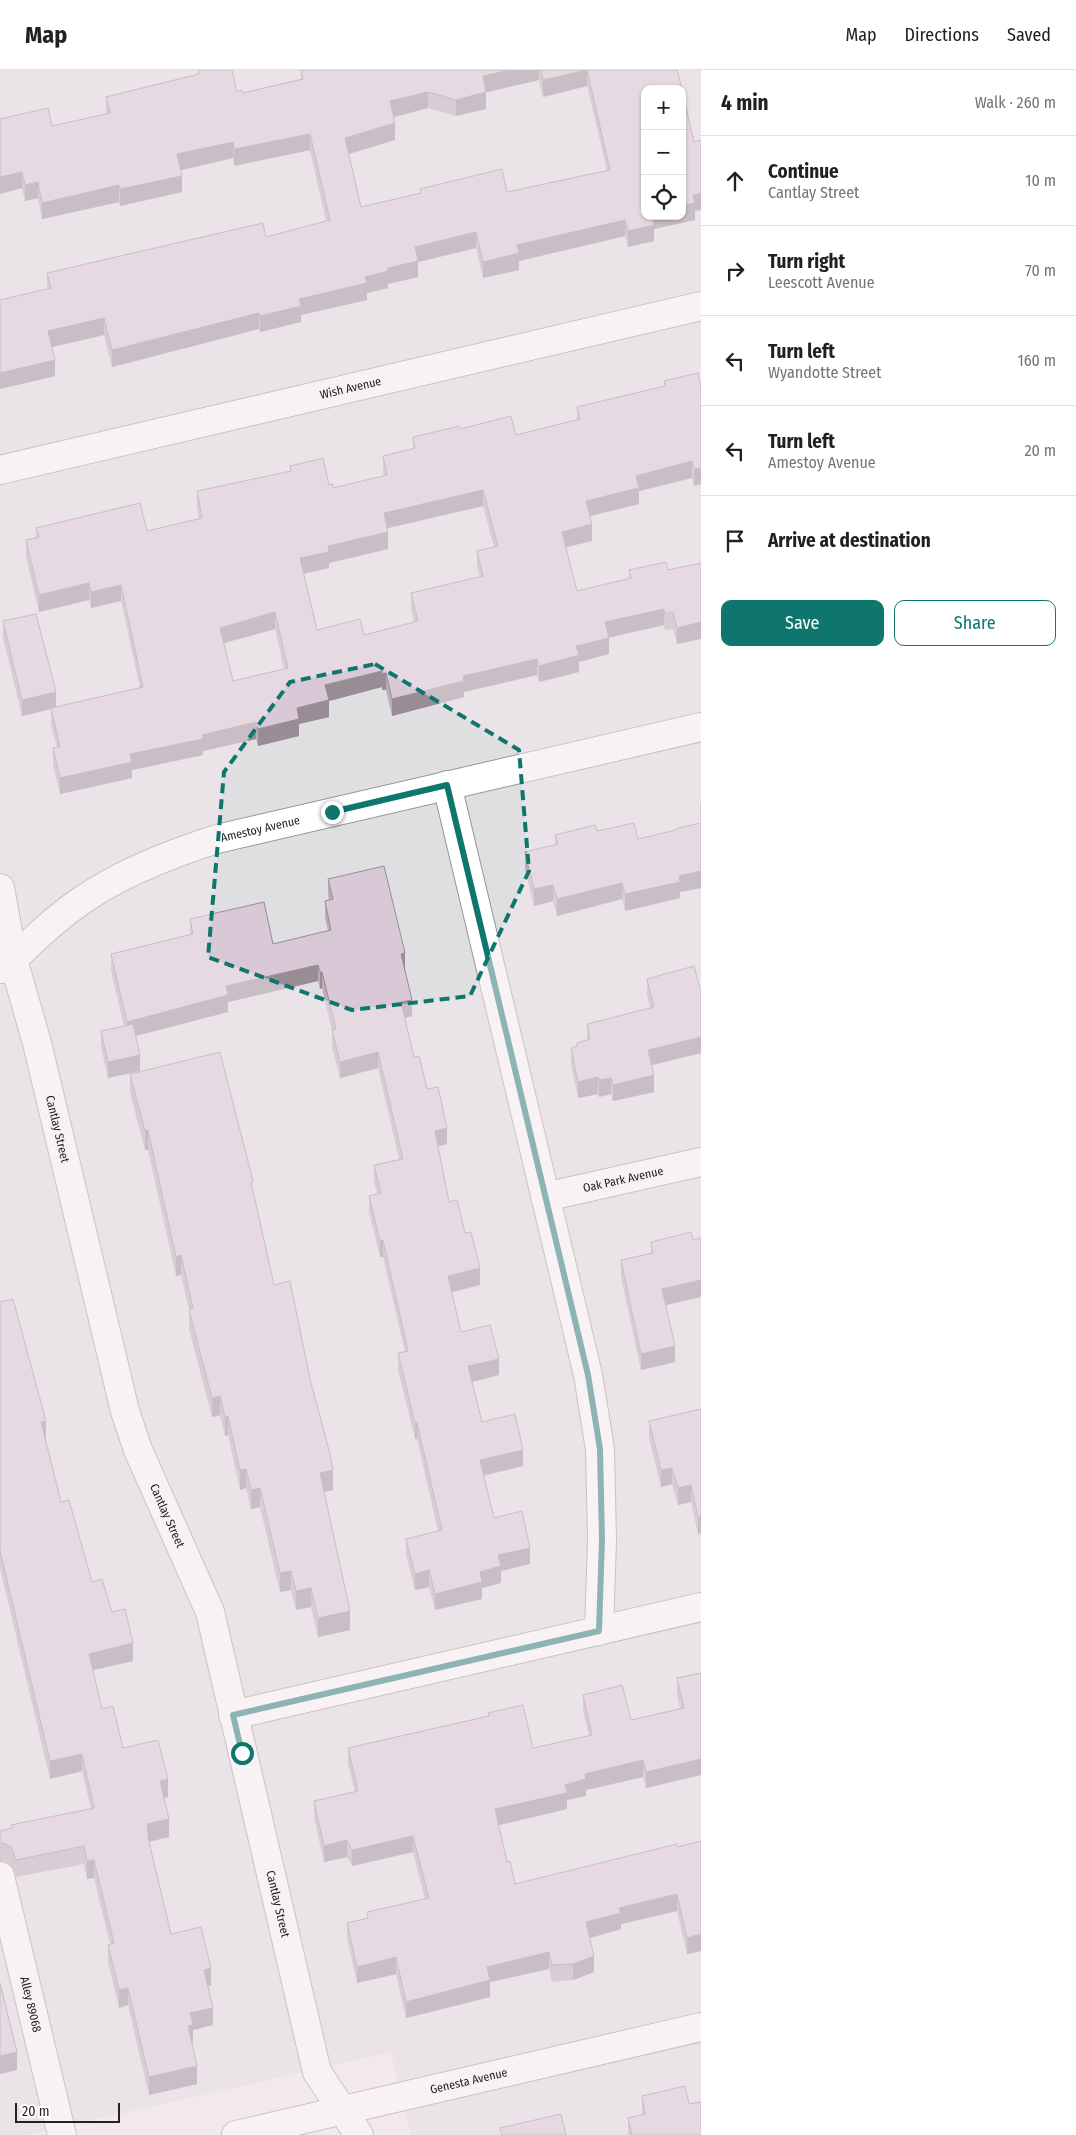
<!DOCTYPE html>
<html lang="en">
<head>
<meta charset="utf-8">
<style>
  body { margin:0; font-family:"Fira Sans Condensed",sans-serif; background:#f2f2f2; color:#202124 }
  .controls { position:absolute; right:15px; top:15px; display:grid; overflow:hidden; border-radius:10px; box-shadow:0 1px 4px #0004 }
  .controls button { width:45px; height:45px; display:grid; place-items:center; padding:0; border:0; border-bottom:1px solid #e0e0e0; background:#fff; color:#202124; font:25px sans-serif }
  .scale { position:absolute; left:15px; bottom:12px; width:105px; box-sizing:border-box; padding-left:5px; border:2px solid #222; border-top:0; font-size:14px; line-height:18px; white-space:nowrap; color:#222; -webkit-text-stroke:4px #fff; paint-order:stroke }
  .stop { position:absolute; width:15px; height:15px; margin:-11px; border:4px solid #0f766e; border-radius:50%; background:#fff }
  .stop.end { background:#0f766e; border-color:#fff; box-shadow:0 1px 5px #0008 }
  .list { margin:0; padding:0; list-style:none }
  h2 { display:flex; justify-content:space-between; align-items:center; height:65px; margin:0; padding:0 20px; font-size:21px }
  h2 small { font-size:16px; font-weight:400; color:#757577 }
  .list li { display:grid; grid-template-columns:32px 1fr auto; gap:15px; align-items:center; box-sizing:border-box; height:90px; padding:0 20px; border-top:1px solid #e0e0e0 }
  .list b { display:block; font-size:19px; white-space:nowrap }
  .list p { margin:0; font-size:16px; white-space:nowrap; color:#757577 }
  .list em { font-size:16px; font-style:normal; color:#757577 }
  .actions { display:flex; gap:10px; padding:15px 20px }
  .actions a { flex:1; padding:11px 0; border:1px solid #0f766e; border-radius:10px; text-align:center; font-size:18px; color:#0f766e }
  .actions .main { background:#0f766e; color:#fff }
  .icon { flex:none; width:28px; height:28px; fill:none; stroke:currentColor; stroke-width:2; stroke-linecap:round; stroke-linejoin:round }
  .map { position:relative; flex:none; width:701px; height:2065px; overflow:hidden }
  header { display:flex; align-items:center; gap:30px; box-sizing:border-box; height:70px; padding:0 25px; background:#fff; border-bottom:1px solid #e0e0e0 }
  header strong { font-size:24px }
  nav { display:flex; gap:28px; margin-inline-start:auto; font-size:18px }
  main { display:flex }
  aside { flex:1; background:#fff }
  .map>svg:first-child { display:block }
</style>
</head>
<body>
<header>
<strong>Map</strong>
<nav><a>Map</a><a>Directions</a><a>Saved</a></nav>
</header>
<main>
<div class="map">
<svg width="701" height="2065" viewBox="0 0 701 2065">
  <rect width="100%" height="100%" fill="#f2e8ed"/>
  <path fill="#dfdee0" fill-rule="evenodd" d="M 0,0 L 701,0 L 701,2065 L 411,2065 L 391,1982 L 27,2065 L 0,2065 ZM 645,19 L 682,19 L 682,146 L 645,146 Z"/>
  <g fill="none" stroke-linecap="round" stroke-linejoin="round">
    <defs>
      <g id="minor">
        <path id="s1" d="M 0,400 L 701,236"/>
        <polyline points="447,715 588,1305 600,1379 602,1469 599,1561"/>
        <path id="s2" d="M 0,818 L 13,889 L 37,973 L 125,1341 L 138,1380 L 210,1542 L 317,2002 L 359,2065"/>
        <path id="s3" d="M 3,899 C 27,876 53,850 81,831 C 121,803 170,784 217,769 L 701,657"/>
        <path id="s4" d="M 545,1127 L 701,1092"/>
        <polyline points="233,1645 701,1537"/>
        <path id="s5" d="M 0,1806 L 62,2065"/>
        <path id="s6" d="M 236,2065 L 701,1957"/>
      </g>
    </defs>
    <use href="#minor" stroke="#969696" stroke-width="30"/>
    <use href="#minor" stroke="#fff" stroke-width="28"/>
  </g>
  <g fill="#bbacb7" fill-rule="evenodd">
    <path d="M 198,0 L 237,22 L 243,23 L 301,9 L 301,1 L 304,0 L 677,0 L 695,141 L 695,150 L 654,159 L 654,171 L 628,177 L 625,166 L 519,191 L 519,200 L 483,208 L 476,178 L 418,192 L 418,207 L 388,214 L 388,218 L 367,223 L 367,230 L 301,245 L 301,252 L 260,262 L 259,259 L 112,297 L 104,265 L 52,277 L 55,306 L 0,319 L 0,230 L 47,219 L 47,203 L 266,167 L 326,151 L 310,80 L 234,96 L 233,88 L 181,100 L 182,122 L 120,136 L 119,132 L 42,149 L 38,128 L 25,131 L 22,118 L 0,124 L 0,49 L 52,56 L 106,44 L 106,27 L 198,4 ZM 539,10 L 543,27 L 587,16 L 607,100 L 507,122 L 420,119 L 420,123 L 361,137 L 349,84 L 395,70 L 394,47 L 428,38 L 456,46 L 486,39 L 486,22 Z"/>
    <path d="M 664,311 L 701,318 L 701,414 L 694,416 L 692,408 L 639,421 L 639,434 L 590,446 L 592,471 L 566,477 L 577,521 L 629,509 L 629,500 L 668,500 L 701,493 L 677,574 L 673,559 L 665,560 L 664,555 L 609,568 L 609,584 L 579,592 L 579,602 L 539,612 L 537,605 L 464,622 L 464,627 L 392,646 L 386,620 L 382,620 L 382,617 L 329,631 L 329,647 L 299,654 L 299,666 L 258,676 L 256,669 L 203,681 L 203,685 L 132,700 L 132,708 L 60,724 L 53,695 L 53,678 L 57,678 L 51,655 L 51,639 L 22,646 L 3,568 L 3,551 L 56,637 L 140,618 L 121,531 L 91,538 L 89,530 L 39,542 L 26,487 L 26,470 L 36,468 L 36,458 L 147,461 L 199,449 L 197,438 L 197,421 L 290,401 L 290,396 L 333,418 L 384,406 L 383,402 L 383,386 L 413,379 L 413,367 L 460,359 L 516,365 L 577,350 L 577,337 L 664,317 ZM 483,436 L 494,477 L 477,481 L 477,497 L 480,507 L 411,523 L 411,540 L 414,552 L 364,565 L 317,560 L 304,504 L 329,498 L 329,493 L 388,479 L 388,458 ZM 275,559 L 284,599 L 233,611 L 224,573 Z"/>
    <polygon points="700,732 701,732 701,818 680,822 680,828 625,841 622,829 557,846 553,831 534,836 525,799 525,782 555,775 555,765 597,761 638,769 676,760 701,753 700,749"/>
    <polygon points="328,809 405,898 412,946 405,948 414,987 427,1019 447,1074 438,1076 449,1132 465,1163 480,1215 452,1222 461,1262 499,1305 472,1312 482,1352 523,1396 484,1406 494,1448 530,1494 501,1501 501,1513 482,1518 482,1529 435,1540 429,1517 415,1520 406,1485 406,1469 438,1461 417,1369 415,1369 398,1300 398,1283 405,1282 383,1187 380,1187 369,1142 369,1126 377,1124 374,1111 374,1095 399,1089 378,998 340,1008 332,977 332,961 322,918 320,919 318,911 228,932 228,942 136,966 108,1008 101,977 101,961 124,956 111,901 111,884 190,865 190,849 273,874 328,861 325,848 325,831 329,830 328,825"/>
    <polygon points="647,909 701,983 652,995 654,1022 613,1031 611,1024 599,1027 598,1024 578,1028 571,994 571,978 577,977 577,973 587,970 587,954 650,938 647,925"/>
    <polygon points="130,1004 253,1122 274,1215 333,1420 324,1422 350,1560 318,1567 311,1537 296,1540 291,1520 280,1522 260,1437 251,1439 246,1418 240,1420 228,1365 225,1366 220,1345 212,1347 189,1259 189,1239 181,1205 176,1206 148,1080 145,1080 130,1023"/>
    <polygon points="651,1172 666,1235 675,1292 641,1300 621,1207 621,1190 651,1183"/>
    <polygon points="0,1232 46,1369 45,1369 61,1432 92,1512 112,1542 133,1591 93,1600 102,1639 123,1678 168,1727 164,1728 169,1767 149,1772 171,1864 211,1916 208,1916 213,1955 193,1960 193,1973 192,1973 197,2014 149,2025 128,1935 119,1938 108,1892 108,1875 110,1874 94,1808 87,1809 84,1794 16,1807 11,1795 5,1791 0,1791 0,1761 11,1758 11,1755 91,1739 82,1701 50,1709 0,1498"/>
    <polygon points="701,1339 701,1463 698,1464 691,1432 678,1435 672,1414 661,1417 649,1368 649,1351"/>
    <polygon points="701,1603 701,1705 646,1718 643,1707 586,1720 586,1726 567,1730 567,1739 499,1755 507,1792 515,1814 701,1771 701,1881 687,1884 677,1841 621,1854 621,1859 590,1868 594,1902 573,1910 552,1912 549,1899 490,1912 490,1927 406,1948 396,1904 357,1913 347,1869 347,1853 367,1848 367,1842 425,1829 413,1782 352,1796 347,1787 324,1792 314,1747 314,1731 355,1722 348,1694 348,1678 488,1646 488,1643 533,1678 589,1666 583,1641 583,1625 631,1650 680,1638 677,1625 677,1608"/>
    <polygon points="642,2026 689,2034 701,2065 628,2065 628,2048 642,2045"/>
  </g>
  <g fill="#988c95">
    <polygon points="511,0 539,0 539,10 483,23 483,6"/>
    <polygon points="587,0 587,16 543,27 543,10"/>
    <polygon points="428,22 428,38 390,48 390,31"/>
    <polygon points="486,22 486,39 456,46 456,30"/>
    <polygon points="395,53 395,70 345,85 345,68"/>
    <polygon points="310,64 310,80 234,96 234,79"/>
    <polygon points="233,72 233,88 177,101 177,84"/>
    <polygon points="22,102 22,118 0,124 0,107"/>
    <polygon points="182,106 182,122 120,136 120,119"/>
    <polygon points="38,112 38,128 25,131 25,115"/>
    <polygon points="119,115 119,132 42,149 42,133"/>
    <polygon points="701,123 701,140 695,141 695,150 654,159 654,171 628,177 628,161 652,146 682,146 682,136 693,125"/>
    <polygon points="625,150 625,166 519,191 519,200 483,208 483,192 517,175"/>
    <polygon points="476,162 476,178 418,192 418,207 388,214 388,218 367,223 367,230 301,245 301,252 260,262 260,246 299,229 365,207 388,198 415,177"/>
    <polygon points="259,243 259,259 112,297 112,280"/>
    <polygon points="104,248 104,265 48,278 48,261"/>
    <polygon points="55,290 55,306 0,319 0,303"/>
    <polygon points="692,391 692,408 639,421 639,434 586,447 586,431 636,406"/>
    <polygon points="701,398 701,414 694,416 694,399"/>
    <polygon points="483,420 483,436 384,459 384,443"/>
    <polygon points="592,454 592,471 562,478 562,462"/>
    <polygon points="388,462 388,479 329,493 329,498 300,504 300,488 328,476"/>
    <polygon points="89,513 89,530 39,542 39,525"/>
    <polygon points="121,515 121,531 91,538 91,522"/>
    <polygon points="664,539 664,555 605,568 605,552"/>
    <polygon points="275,542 275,559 220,574 220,558"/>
    <polygon points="701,552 701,569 677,574 677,558"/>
    <polygon points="609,568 609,584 579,592 579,602 539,612 539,596 576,576"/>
    <polygon points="537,589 537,605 464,622 464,627 392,646 392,629 463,606"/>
    <polygon points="382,601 382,617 329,631 329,647 299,654 299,666 258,676 258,659 297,638 325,615"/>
    <polygon points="386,603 386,620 382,620 382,604"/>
    <polygon points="56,622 56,638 22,646 22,630"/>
    <polygon points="256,652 256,669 203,681 203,685 132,700 132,708 60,724 60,708 130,684 202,665"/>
    <polygon points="701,801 701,818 680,822 680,828 625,841 625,824 679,806"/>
    <polygon points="622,813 622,829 557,846 557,829"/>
    <polygon points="553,815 553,831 534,836 534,819"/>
    <polygon points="405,883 405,900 401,884"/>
    <polygon points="318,895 318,911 228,932 228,942 127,968 127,952 226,916"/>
    <polygon points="320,902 322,902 322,918 320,919"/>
    <polygon points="412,930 412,946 401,949 401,932"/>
    <polygon points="701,967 701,983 648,996 648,980"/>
    <polygon points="378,982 378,998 340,1008 340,992"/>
    <polygon points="140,985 140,1001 108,1008 108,992"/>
    <polygon points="654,1005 654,1022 613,1031 613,1015"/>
    <polygon points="598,1007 598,1024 578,1028 578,1012"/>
    <polygon points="611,1008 611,1024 599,1027 599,1010"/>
    <polygon points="447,1058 447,1074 435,1077 435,1061"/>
    <polygon points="148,1060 148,1080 145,1080 145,1061"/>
    <polygon points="383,1170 383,1187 380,1187 380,1171"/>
    <polygon points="181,1185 181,1205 176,1206 176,1187"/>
    <polygon points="480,1198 480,1215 448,1223 448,1206"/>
    <polygon points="701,1210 701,1227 662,1236 662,1219"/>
    <polygon points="675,1276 675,1292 641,1300 641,1284"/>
    <polygon points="499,1289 499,1305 468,1313 468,1296"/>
    <polygon points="220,1326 220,1345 212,1347 212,1328"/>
    <polygon points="228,1346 228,1365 225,1366 225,1347"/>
    <polygon points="46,1351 46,1369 41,1370 41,1352"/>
    <rect x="415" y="1353" width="2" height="16"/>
    <polygon points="523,1380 523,1396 480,1406 480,1390"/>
    <polygon points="672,1398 672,1414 661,1417 661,1400"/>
    <polygon points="246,1399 246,1418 240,1420 240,1400"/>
    <polygon points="333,1400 333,1420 320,1423 320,1403"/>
    <polygon points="691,1415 691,1432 678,1435 678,1418"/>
    <polygon points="260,1418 260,1437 251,1439 251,1420"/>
    <polygon points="701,1446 701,1463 698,1464 698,1447"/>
    <polygon points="530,1478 530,1494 501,1501 501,1513 482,1518 482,1529 435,1540 435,1524 480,1502 498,1485"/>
    <polygon points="429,1500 429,1517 415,1520 415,1504"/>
    <polygon points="291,1501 291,1520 280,1522 280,1503"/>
    <polygon points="311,1518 311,1537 296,1540 296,1521"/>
    <polygon points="350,1541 350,1560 318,1567 318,1548"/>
    <polygon points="133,1573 133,1591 89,1601 89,1584"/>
    <polygon points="82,1684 82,1701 50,1709 50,1691"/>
    <polygon points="701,1689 701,1705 646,1718 646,1702"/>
    <polygon points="643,1690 643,1707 586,1720 586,1726 567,1730 567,1739 495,1756 495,1739 565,1715 585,1704"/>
    <polygon points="168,1709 168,1727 160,1729 160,1711"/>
    <polygon points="169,1749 169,1767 147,1772 147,1754"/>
    <polygon points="413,1766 413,1782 352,1796 352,1780"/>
    <polygon points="347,1770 347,1787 324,1792 324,1776"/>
    <polygon points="94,1790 94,1808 87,1809 87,1791"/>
    <polygon points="677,1824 677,1841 621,1854 621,1859 586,1869 586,1852 619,1838"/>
    <polygon points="701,1864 701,1881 687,1884 687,1868"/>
    <polygon points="549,1882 549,1899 490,1912 490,1927 406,1948 406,1932 487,1897"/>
    <polygon points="594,1886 594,1902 573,1910 573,1894"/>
    <polygon points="396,1887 396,1904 357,1913 357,1897"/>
    <polygon points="211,1898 211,1916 204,1917 204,1900"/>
    <polygon points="128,1918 128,1935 119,1938 119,1920"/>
    <polygon points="213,1938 213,1955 193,1960 193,1973 188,1974 188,1956 190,1943"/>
    <polygon points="17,1982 17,2000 0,2004 0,1986"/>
    <polygon points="197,1996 197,2014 149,2025 149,2007"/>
  </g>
  <g fill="#d9c8d5" stroke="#988c95" fill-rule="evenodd">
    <polygon points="198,0 232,0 237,22 242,20 243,23 303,9 301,1 304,0 511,0 483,6 486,22 456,30 428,22 390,31 395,53 345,68 361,137 421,123 420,119 502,99 507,122 610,100 587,0 543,10 541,0 677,0 682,19 645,19 645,146 652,146 654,155 628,161 625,150 517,175 519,183 483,192 476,162 415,177 418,191 388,198 388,201 365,207 367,213 299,229 301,236 260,246 259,243 112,280 104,248 48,261 55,290 0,303 0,230 51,218 47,203 263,153 266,167 330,150 310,64 234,79 233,72 177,84 182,106 120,119 119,115 42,133 38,112 25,115 22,102 0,107 0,49 48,38 52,56 110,43 106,27 199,4"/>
    <polygon points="682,21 694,72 701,70 701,123 693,125 695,133 682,136"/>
    <path d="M 698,303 L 701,318 L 701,398 L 694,399 L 692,391 L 636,406 L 639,418 L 586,431 L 592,454 L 562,462 L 577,521 L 631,508 L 629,500 L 666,492 L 668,500 L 701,493 L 701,552 L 677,558 L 673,542 L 665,544 L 664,539 L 605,552 L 609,568 L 576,576 L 579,585 L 539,596 L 537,589 L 463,606 L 464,611 L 392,629 L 386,603 L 382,604 L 382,601 L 325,615 L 329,630 L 297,638 L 299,649 L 258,659 L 256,652 L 202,665 L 203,669 L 130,684 L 132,692 L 60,708 L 53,678 L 60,677 L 51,638 L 143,617 L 121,515 L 91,522 L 89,513 L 39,525 L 26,470 L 39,467 L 36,458 L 140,433 L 147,461 L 202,448 L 197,421 L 291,401 L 290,396 L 323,388 L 329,415 L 333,414 L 333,418 L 387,405 L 383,386 L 415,378 L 413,367 L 459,356 L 460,359 L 511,346 L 516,365 L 580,349 L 577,337 L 665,316 L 664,311 ZM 483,420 L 498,476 L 477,481 L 483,506 L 411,523 L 418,551 L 364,565 L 360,549 L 317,560 L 300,488 L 329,482 L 328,476 L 388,462 L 384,443 ZM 275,542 L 288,598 L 233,611 L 220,558 Z"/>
    <polygon points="36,544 56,622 22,630 3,551"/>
    <polygon points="634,753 638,769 676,760 678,758 701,753 701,801 679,806 680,812 625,824 622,813 557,829 553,815 534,819 525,782 558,774 555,765 595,755 597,761"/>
    <polygon points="384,796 405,883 401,884 412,930 401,932 414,987 419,986 427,1019 438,1017 447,1058 435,1061 449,1132 457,1130 465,1163 471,1162 480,1198 448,1206 461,1262 490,1255 499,1289 468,1296 482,1352 515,1344 523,1380 480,1390 494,1448 522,1441 530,1478 498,1485 501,1496 480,1502 482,1512 435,1524 429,1500 415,1504 406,1469 442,1460 417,1353 415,1353 398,1283 408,1281 383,1170 380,1171 369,1126 381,1123 374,1095 403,1089 378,982 340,992 332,960 336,959 322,902 320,902 318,895 226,916 228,925 127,952 111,884 193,864 190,849 264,832 273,874 331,860 325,831 333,829 328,809"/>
    <polygon points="694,896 700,919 701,919 701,967 648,980 654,1005 613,1015 611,1008 599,1010 598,1007 578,1012 571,978 577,976 577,973 590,969 587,954 654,937 647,909"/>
    <polygon points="133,954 140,985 108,992 101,961"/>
    <polygon points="220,982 253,1111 251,1112 274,1215 290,1211 310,1309 330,1384 333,1400 320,1403 350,1541 318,1548 311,1518 296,1521 291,1501 280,1503 260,1418 251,1420 246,1399 240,1400 228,1346 225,1347 220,1326 212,1328 189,1240 193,1238 181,1185 176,1187 148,1060 145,1061 130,1004"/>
    <polygon points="691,1162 693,1170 701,1168 701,1210 662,1219 675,1276 641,1284 621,1190 653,1183 651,1172"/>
    <polygon points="13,1229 46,1351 41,1352 61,1432 69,1430 92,1512 102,1509 112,1542 125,1539 133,1573 89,1584 102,1639 113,1636 123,1678 158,1670 168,1709 160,1711 169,1749 147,1754 149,1772 171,1864 201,1857 211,1898 204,1900 213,1938 190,1943 193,1955 188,1956 197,1996 149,2007 128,1918 119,1920 108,1875 114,1873 94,1790 87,1791 84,1776 16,1790 11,1777 5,1774 0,1773 0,1761 12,1758 11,1755 94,1738 82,1684 50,1691 0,1481 0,1232"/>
    <polygon points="701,1339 701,1446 698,1447 691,1415 678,1418 672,1398 661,1400 649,1351"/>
    <polygon points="701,1603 701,1689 646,1702 643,1690 585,1704 586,1709 565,1715 567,1723 495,1739 507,1792 510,1791 515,1814 677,1774 678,1777 701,1771 701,1864 687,1868 677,1824 619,1838 621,1843 586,1852 594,1886 573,1894 552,1895 549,1882 487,1897 490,1910 406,1932 396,1887 357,1897 347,1853 368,1848 367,1842 429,1828 413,1766 352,1780 347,1770 324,1776 314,1731 358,1721 348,1678 489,1646 488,1643 523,1635 533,1678 592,1665 583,1625 622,1615 631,1650 684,1638 677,1608"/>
    <polygon points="0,1913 17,1982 0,1986"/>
    <polygon points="685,2016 689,2034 701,2032 701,2065 632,2065 628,2048 645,2044 642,2026"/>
    <polygon points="561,2044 566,2065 502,2065 500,2058"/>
  </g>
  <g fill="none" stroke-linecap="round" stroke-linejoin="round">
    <polyline stroke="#0f766e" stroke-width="6" points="242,1683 233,1645 599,1561 602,1469 600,1379 588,1305 447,715 332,742"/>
  </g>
  <path d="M0 0H701V2065H0ZM 375,594 L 519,680 L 529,801 L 470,926 L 352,940 L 208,887 L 224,702 L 290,612 Z" fill="#f2e8ed" fill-opacity=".55" fill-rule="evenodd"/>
  <path fill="none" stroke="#0f766e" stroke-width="4" stroke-dasharray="10 6" stroke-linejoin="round" d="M 375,594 L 519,680 L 529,801 L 470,926 L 352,940 L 208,887 L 224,702 L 290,612 Z"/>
  <g text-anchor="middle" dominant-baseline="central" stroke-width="5" stroke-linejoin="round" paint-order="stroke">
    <g font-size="12" fill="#222" stroke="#fff">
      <text stroke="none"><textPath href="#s1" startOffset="360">Wish Avenue</textPath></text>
      <text stroke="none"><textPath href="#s3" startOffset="298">Amestoy Avenue</textPath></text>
      <text stroke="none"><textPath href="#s2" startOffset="248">Cantlay Street</textPath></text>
      <text stroke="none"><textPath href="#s4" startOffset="80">Oak Park Avenue</textPath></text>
      <text stroke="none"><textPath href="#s2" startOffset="651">Cantlay Street</textPath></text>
      <text stroke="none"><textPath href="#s2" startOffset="1056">Cantlay Street</textPath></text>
      <text stroke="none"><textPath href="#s5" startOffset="132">Alley 89068</textPath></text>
      <text stroke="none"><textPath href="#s6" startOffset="239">Genesta Avenue</textPath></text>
    </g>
  </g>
</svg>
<div class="controls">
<button>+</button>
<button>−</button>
<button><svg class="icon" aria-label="locate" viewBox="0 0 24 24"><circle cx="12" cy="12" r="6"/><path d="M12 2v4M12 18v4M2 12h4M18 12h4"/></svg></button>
</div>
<div class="scale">20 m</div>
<div class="stop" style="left:242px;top:1683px"></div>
<div class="stop end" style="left:332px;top:742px"></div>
</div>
<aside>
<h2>4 min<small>Walk · 260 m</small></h2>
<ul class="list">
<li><svg class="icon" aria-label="ahead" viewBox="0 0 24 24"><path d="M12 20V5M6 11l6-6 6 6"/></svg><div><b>Continue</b><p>Cantlay Street</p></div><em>10 m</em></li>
<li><svg class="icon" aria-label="right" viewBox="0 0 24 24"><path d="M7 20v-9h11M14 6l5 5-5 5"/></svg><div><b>Turn right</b><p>Leescott Avenue</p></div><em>70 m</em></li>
<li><svg class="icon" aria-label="left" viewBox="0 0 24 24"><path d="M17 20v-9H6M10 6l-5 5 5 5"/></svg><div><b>Turn left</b><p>Wyandotte Street</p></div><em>160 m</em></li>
<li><svg class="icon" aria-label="left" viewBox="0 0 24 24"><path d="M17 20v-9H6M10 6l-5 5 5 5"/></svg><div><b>Turn left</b><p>Amestoy Avenue</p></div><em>20 m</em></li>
<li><svg class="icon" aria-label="arrive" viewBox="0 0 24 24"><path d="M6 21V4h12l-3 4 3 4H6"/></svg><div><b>Arrive at destination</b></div></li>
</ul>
<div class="actions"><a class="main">Save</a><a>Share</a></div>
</aside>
</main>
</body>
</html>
